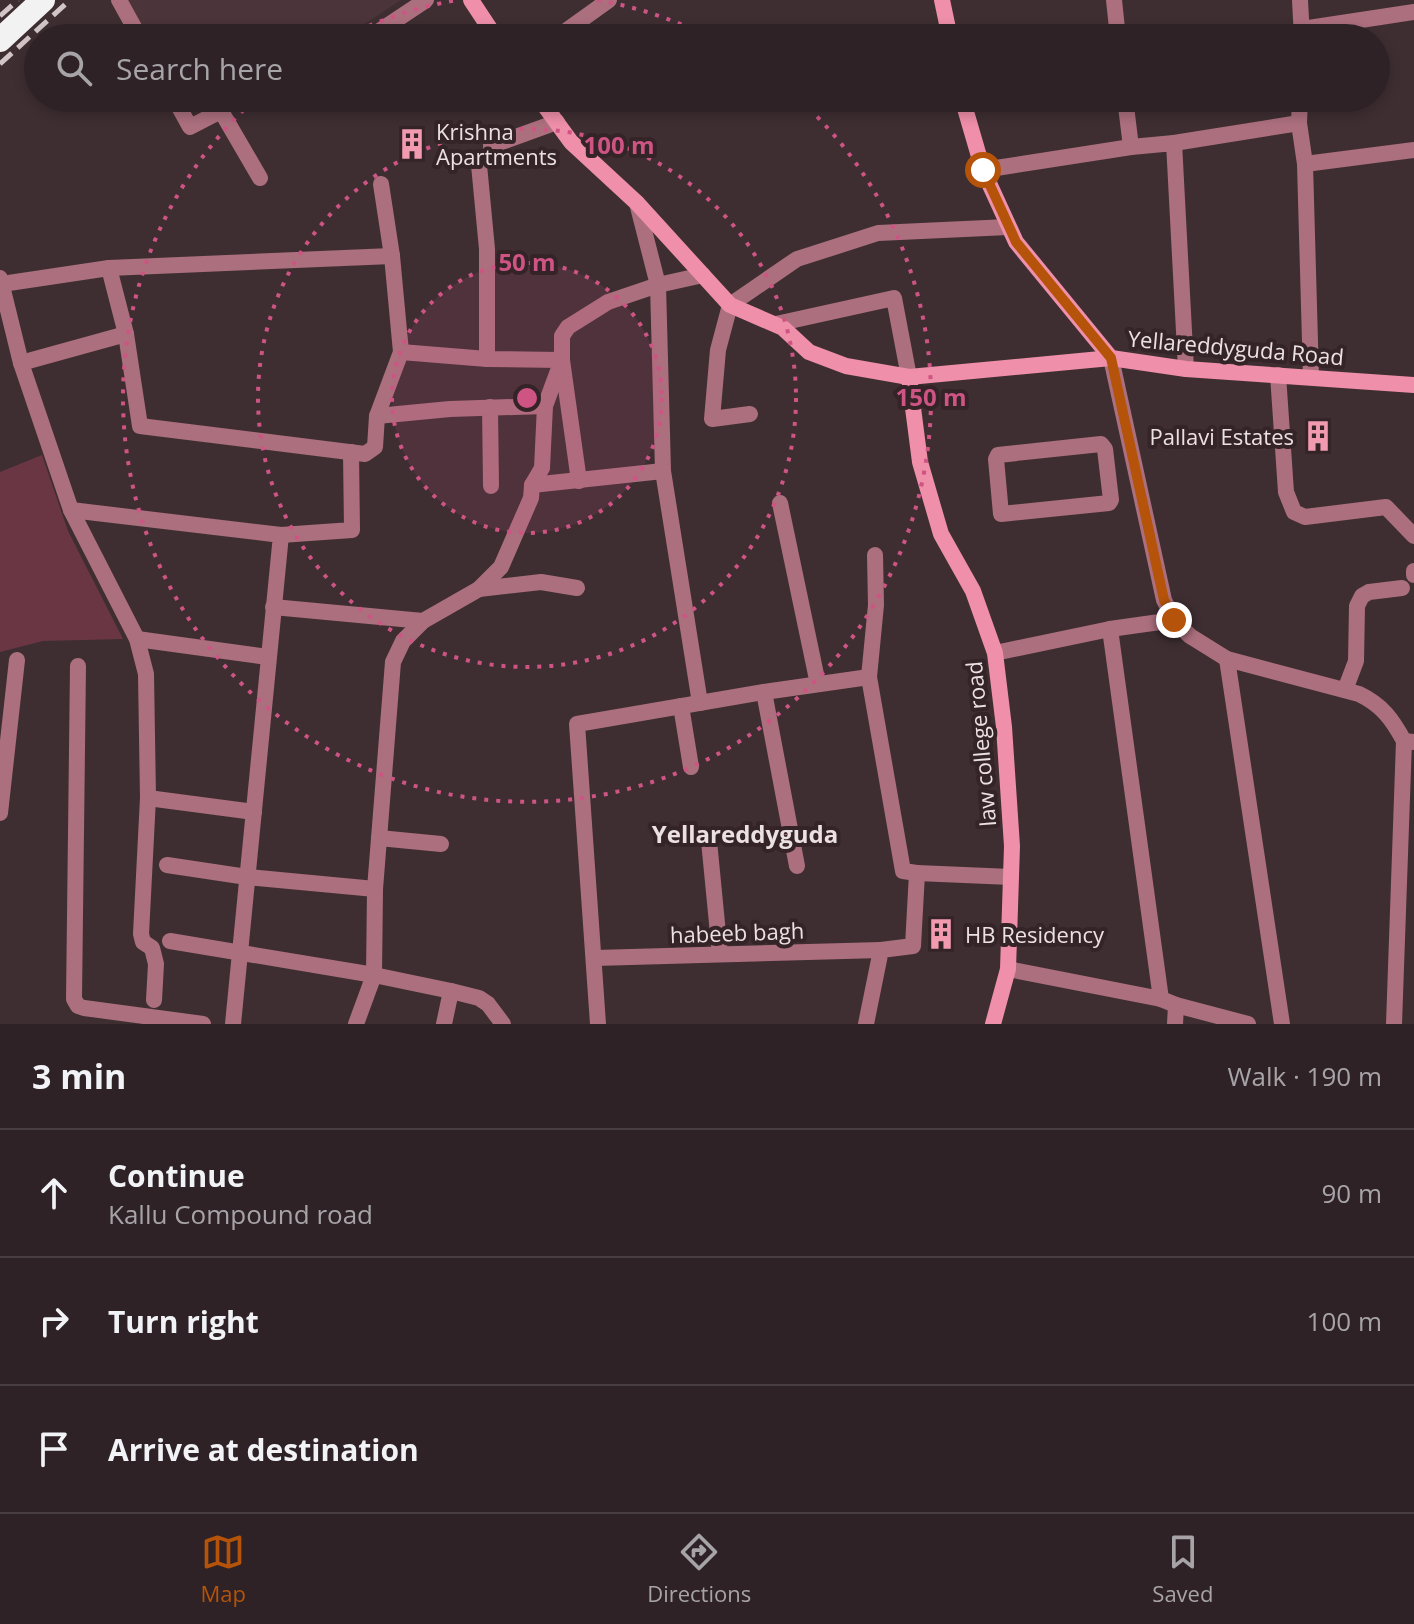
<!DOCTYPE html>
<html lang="en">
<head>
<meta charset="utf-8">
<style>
  body { margin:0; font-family:"Open Sans",sans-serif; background:#362a2e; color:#f1f3f6 }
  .stop { position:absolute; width:24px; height:24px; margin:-18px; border:6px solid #b45309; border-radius:50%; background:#fff }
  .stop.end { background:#b45309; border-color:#fff; box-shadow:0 2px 8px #0008 }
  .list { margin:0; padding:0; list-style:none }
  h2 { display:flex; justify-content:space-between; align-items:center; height:104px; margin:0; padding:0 32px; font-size:34px }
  h2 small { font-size:26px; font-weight:400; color:#a7a4a7 }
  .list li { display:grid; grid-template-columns:52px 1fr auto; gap:24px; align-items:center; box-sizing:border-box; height:128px; padding:0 32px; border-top:2px solid #493f43 }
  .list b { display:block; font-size:30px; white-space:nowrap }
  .list p { margin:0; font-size:26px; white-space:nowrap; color:#a7a4a7 }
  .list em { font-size:26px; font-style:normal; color:#a7a4a7 }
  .icon { flex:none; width:44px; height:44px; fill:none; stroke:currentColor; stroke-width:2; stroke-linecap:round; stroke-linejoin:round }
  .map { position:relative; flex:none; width:1414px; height:1024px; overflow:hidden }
  .search { position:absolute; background:#2e2226; box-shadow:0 4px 12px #0003; left:24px; right:24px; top:24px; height:88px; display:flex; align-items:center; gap:20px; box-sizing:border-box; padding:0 28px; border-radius:44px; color:#a7a4a7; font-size:30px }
  .sheet { height:488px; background:#2e2226 }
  nav { display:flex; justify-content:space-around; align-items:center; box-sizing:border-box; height:112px; border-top:2px solid #493f43; background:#2e2226; font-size:22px; color:#a7a4a7 }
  nav a { display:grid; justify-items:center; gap:4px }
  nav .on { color:#b45309 }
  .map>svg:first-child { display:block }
</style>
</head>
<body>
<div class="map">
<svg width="1414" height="1024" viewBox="0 0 1414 1024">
  <rect width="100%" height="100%" fill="#3e2e32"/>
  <polygon fill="#4c353a" points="122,0 401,0 343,38 144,38"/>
  <polygon fill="#6a3644" points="42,455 68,531 123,639 43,641 0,652 0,472"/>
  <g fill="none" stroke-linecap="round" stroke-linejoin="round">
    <g stroke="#ac6f7e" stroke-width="16">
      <polyline points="119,0 140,38"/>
      <polyline points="1114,0 1118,38"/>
      <polyline points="1300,0 1302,38"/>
      <polyline points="1302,29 1414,12"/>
      <polyline points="369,38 426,0"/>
      <polyline points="556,38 609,0"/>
      <polyline points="174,98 190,127 221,111 260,178"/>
      <polyline points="1125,98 1131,147 1174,143 1186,369"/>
      <polyline points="1300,98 1299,123 1305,164 1311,377"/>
      <polyline points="1174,143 1299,123"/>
      <polyline points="491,146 557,122"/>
      <polyline points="1305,164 1414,150"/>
      <polyline points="479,165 487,249 487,359"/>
      <polyline points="983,170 1131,147"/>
      <polyline points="637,203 658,285 663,471 700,703"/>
      <polyline points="109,268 126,334 140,426 365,454 375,447 377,416 401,352 392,256 381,184"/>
      <polyline points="0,278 21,363 71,510 137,639 146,674 148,798 141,934 143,942 152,948 156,964 154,1000"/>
      <polyline points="2,284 109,268 392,256"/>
      <polyline points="776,324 894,298 909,377"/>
      <polyline points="401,352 487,359 562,360 579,481"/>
      <polyline points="1111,358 1164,600 1174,620"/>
      <polyline points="21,363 126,334"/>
      <polyline points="1278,375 1286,492 1294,512 1305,517 1386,507 1414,536"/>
      <polyline points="490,407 491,486"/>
      <polyline points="750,414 712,419 718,350 730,305 797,259 878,233 1008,227"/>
      <polyline points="377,416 450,409 545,406"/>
      <polygon points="1101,444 1105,449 1111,500 1109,503 1001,514 996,459 998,455"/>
      <polyline points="532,485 663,471"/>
      <polyline points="780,503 818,684"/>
      <polyline points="71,510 281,535 233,1024"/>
      <polyline points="281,535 352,530 351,452"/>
      <polyline points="1414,575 1414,571"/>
      <polyline points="479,589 541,582 577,588"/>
      <polyline points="273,607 423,621"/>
      <polyline points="1110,629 1161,999"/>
      <polyline points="137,639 268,657"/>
      <path d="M 995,653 L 1110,629 L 1174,620 L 1190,636 L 1227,659 L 1359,694 C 1382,705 1392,719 1404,741 L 1414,742"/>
      <polyline points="1227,659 1282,1024"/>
      <polyline points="78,666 74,999 78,1006 84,1008 203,1024"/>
      <polyline points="1345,690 1356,661 1357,606 1362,596 1369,592 1402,588"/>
      <polyline points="764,692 797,866"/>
      <polyline points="681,706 691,767"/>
      <polyline points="148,798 254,812"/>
      <polyline points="0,813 17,660"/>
      <polyline points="379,838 441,844"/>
      <polyline points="709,841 720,954"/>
      <polyline points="167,865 247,877 375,889"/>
      <polyline points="917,873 1011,877"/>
      <polyline points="170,941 374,975 451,991 479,998 488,1004 503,1024"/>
      <polyline points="595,958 881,950"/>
      <polyline points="1008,969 1161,999 1176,1005 1248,1024"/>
      <polyline points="356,1024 374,975 375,889 393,662 403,641 423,621 479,589 501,567 531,498 532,485 542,468 545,406 562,360 562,336 568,327 608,302 658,285 703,275"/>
      <polyline points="444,1024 451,991"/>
      <polyline points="598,1024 577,724 764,692 869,677"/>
      <polyline points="866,1024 881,950 913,946 917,873 903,871 869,677 876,605 875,555"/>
      <polyline points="1175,1024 1176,1005"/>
      <polyline points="1394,1024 1404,741"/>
    </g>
    <g stroke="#ef8fa9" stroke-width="16">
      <polyline points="471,0 496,38"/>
      <polyline points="942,0 950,38"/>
      <polyline points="539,98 571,142 637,203 730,305 783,328 809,352 846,366 909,377 1111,358 1186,369 1414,385"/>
      <polyline points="962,98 983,170 1016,242 1111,358"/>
      <polyline points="909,377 920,462 941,534 973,591 995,653 1004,727 1012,846 1008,969 993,1024"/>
    </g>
    <polyline stroke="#f2f2f2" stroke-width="24" points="0,40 43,0"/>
    <g stroke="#d1c5c8" stroke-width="5" stroke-dasharray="16 8" stroke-linecap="butt">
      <polyline points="0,16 18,0"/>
      <polyline points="0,64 70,0"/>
    </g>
  </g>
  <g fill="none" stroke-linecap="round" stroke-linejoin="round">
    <polyline stroke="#b45309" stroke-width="10" points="983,170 1016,242 1111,358 1164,600 1174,620"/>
  </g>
  <circle cx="527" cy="398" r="135" fill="#ce5484" fill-opacity=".12"/>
  <g fill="none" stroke="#ce5484" stroke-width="4" stroke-dasharray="4 8">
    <circle cx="527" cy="398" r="135"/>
    <circle cx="527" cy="398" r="269"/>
    <path d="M347 36A404 404 0 0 1 457 0M597 0A404 404 0 0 1 707 36M800 100A404 404 0 1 1 254 100"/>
  </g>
  <defs>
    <symbol id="building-bare" viewBox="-9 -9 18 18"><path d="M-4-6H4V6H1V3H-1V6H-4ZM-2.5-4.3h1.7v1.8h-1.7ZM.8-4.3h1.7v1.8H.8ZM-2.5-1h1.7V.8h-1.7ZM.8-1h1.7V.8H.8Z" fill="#f19ab0" stroke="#342428" stroke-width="2.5" paint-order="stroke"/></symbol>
  </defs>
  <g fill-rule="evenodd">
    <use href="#building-bare" x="390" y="122" width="44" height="44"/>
    <use href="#building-bare" x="1296" y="414" width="44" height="44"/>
    <use href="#building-bare" x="919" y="912" width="44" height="44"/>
  </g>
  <g text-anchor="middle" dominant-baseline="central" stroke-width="8" stroke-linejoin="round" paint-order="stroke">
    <g font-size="22" fill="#ebe0e2" stroke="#342428" text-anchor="start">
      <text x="436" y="131">Krishna<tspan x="436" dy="25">Apartments</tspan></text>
      <text x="1294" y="436" text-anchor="end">Pallavi Estates</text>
      <text x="965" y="934">HB Residency</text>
    </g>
    <g font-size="22" fill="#ebe0e2" stroke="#342428">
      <text transform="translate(1236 347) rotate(5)">Yellareddyguda Road</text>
      <text transform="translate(980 744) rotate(-95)">law college road</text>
      <text transform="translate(737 932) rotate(-2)">habeeb bagh</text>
    </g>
    <g font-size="24" font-weight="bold" fill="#ebe0e2" stroke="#342428">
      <text x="745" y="833">Yellareddyguda</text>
    </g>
  </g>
  <circle cx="527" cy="398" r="12" fill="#ce5484" stroke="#342428" stroke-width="4"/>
  <g font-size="24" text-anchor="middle" font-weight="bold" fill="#ce5484" stroke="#342428" stroke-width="8" stroke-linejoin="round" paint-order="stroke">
    <text x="619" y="154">100 m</text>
    <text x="527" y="271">50 m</text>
    <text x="931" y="406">150 m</text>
  </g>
</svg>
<div class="stop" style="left:983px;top:170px"></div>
<div class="stop end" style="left:1174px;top:620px"></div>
<div class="search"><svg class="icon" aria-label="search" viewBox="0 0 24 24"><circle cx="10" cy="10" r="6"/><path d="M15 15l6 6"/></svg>Search here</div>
</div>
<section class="sheet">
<h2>3 min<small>Walk · 190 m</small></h2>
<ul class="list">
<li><svg class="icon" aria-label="ahead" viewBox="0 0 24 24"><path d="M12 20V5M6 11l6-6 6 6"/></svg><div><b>Continue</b><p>Kallu Compound road</p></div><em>90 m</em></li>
<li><svg class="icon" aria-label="right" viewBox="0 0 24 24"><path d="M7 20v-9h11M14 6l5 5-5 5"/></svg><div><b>Turn right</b></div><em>100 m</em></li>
<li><svg class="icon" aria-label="arrive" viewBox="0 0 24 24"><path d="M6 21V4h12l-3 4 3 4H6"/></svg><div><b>Arrive at destination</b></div></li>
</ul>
</section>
<nav>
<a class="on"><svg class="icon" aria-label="map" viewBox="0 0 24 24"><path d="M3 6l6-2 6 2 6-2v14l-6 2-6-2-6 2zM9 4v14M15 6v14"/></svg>Map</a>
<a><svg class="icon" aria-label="directions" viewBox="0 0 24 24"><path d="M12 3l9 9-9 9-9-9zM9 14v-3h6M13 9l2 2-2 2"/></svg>Directions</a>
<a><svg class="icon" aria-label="saved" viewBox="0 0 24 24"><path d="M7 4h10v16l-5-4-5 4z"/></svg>Saved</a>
</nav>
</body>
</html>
